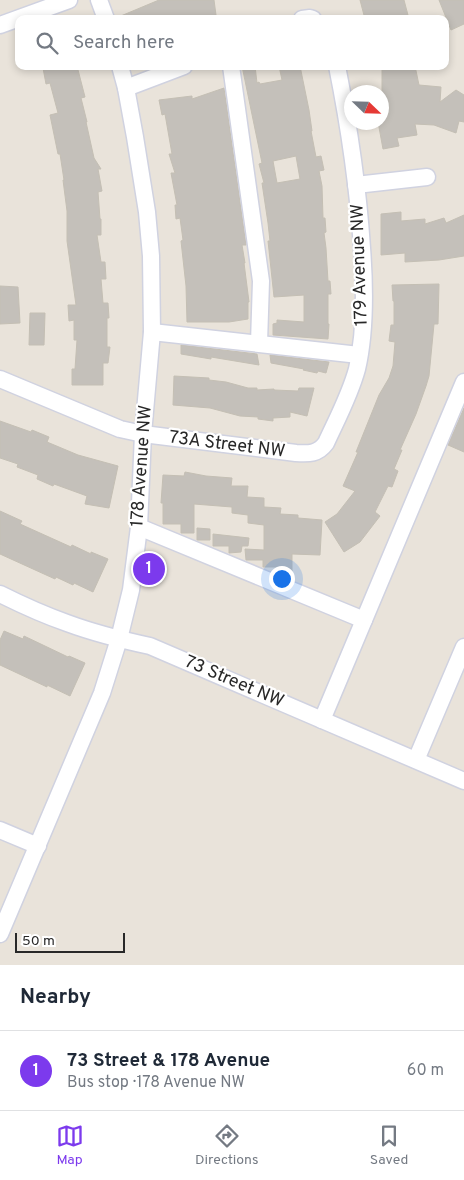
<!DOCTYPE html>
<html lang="en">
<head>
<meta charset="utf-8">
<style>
  body { margin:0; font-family:Overpass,sans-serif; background:#f2f2f3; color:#1f2937 }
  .compass { position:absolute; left:344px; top:85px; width:45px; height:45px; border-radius:50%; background:#fff; box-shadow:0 2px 8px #0003; rotate:113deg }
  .scale { position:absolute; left:15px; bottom:12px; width:110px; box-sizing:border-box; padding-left:5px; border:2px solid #282828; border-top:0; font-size:14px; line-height:18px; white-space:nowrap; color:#282828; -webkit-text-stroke:4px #fff; paint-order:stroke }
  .you { position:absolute; left:281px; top:578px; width:18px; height:18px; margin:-12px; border:4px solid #fff; border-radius:50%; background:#1a73e8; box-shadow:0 0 0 8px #1a73e833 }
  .badge { display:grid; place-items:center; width:32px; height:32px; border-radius:50%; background:#7c3aed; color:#fff; font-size:16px; font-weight:700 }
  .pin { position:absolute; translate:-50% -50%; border:2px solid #fff; box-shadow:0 1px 5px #0006 }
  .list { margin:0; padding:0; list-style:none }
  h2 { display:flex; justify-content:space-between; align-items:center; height:65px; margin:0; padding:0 20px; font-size:21px }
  h2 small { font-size:16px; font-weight:400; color:#747a83 }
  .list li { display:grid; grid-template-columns:32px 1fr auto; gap:15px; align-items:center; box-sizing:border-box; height:80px; padding:0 20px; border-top:1px solid #e0e1e3 }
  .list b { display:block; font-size:19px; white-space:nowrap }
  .list p { margin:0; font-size:16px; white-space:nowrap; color:#747a83 }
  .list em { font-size:16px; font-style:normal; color:#747a83 }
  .icon { flex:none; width:28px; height:28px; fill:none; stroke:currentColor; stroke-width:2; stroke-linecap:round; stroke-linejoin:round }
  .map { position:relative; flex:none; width:464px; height:965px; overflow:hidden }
  .search { position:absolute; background:#fff; box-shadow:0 2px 8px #0003; left:15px; right:15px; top:15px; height:55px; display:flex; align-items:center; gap:12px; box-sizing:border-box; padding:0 18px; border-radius:10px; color:#747a83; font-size:19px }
  .sheet { height:145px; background:#fff }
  nav { display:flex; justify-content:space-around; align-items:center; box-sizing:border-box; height:70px; border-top:1px solid #e0e1e3; background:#fff; font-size:14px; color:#747a83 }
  nav a { display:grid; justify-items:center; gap:2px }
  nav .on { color:#7c3aed }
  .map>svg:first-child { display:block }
</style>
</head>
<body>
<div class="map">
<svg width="464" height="965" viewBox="0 0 464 965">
  <rect width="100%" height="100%" fill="#e9e3da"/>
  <g fill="#c4c0ba" stroke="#c4bfb4" fill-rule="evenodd">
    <polygon points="159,0 214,0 216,15 198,19 116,19 116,18"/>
    <polygon points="360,0 404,0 409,19 365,19"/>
    <polygon points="439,0 464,0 464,24 451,30"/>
    <polygon points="51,66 77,66 85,97 81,98 87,122 86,122 94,158 101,169 98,169 102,191 98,192 100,219 101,219 101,235 97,235 101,262 105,262 106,279 101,279 103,303 108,303 109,318 107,318 107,347 110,347 108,363 103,363 103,385 72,385 72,369 75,369 77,340 74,340 74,320 69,321 68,305 76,305 67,241 67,211 63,180 64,180 60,154 58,154 50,115 58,113 50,83 46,84 43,68"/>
    <path d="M 242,66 L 255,66 L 257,83 L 259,82 L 260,84 L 282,80 L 279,66 L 300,66 L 309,110 L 312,131 L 311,131 L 316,157 L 321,156 L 324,170 L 319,171 L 322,186 L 323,218 L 325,218 L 326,232 L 324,233 L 326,248 L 328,281 L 330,281 L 331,294 L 328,294 L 328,324 L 329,324 L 328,339 L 273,335 L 273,324 L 277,323 L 277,320 L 304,322 L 304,295 L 274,297 L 268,241 L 270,241 L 268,223 L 262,183 L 264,183 L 259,164 L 262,163 ZM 296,156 L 300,179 L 277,183 L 273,161 Z"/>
    <polygon points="382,66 415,66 419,85 441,87 440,102 456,90 464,95 464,122 459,121 456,133 434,125 415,124 417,135 397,138 399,146 383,149 378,122 382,122"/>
    <polygon points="224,88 246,245 242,245 245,263 244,263 249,302 248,302 248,319 229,322 187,322 186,286 181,241 183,240 180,218 176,219 175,205 177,205 171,173 175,173 169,154 172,154 165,114 162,115 159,100 192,96 192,99"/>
    <polygon points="401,212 401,221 425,219 425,224 444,218 446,223 464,215 464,256 439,260 405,262 405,253 381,255 381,214"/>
    <polygon points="439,284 438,324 434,324 429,376 426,386 416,414 400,450 402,450 394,469 398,471 392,487 388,486 375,512 380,516 360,542 344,552 325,522 337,514 355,491 343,486 358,452 356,452 379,395 389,378 393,366 395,342 389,341 391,325 394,325 394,301 393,301 392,285"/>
    <polygon points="0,286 18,287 20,323 0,324"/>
    <polygon points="30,313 45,313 44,345 29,345"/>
    <polygon points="181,345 257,354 259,365 211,357 211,359 181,354"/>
    <polygon points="270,355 329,362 326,373 318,371 317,373 303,370 304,369 271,363"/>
    <polygon points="174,376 209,378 209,380 226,382 248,388 257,388 257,390 274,389 274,390 298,391 299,388 314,388 307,416 290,412 290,417 273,418 273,421 258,419 258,417 240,416 210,408 173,405"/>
    <polygon points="464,408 464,452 448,445"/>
    <polygon points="0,421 31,432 32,430 49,437 47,442 78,455 118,466 109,508 85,504 87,496 54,484 53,486 37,479 38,475 17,467 18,464 0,458"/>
    <polygon points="185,472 206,476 232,478 231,486 248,486 247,497 264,498 264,507 281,508 280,514 298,515 298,518 322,520 320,555 292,554 292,572 279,572 279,567 263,567 263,560 246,560 245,549 264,550 264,525 248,523 248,515 232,513 232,507 194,504 194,533 181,533 181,524 163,524 163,503 161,503 163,475 184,476"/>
    <polygon points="0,511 22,521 20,524 71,547 72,545 91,554 91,552 108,559 93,592 74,583 73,585 56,577 55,579 0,554"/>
    <polygon points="197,528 210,529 210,540 197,540"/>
    <polygon points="213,534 249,538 248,546 242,546 241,552 229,553 229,546 213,546"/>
    <polygon points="4,631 23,639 24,636 68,657 69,656 85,663 70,696 47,685 47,687 0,665 0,640"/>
  </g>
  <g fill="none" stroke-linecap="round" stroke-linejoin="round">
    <defs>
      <g id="minor">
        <polyline points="99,0 106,19"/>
        <polyline points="302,19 310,18 313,19"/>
        <polyline points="0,25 69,0"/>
        <polyline points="231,66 261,281 259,343"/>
        <polyline points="126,88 184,66"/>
        <polyline points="356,185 427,177"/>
        <polyline points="152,332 359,355"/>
        <path d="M 0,379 L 120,429 L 143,434 L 296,453 C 309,454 318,454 326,443 C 337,419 350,395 357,369 C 366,330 365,288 362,248 C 358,187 349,126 337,66"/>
        <polyline points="139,527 364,620"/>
        <path d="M 0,594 C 22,605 44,615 67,623 C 94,633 122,640 150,646 L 464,781"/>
        <polyline points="322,720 464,382"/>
        <polyline points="416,760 464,647"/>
        <polyline points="0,830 38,846"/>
        <polyline points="0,934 102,693 119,639 131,590 139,527 143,434 152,332 151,256 147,212 135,137 126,88 120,66"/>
      </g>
    </defs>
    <use href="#minor" stroke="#d0d2e0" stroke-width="19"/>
    <use href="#minor" stroke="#fff" stroke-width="16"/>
  </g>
  <g text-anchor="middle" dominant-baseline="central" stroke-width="4.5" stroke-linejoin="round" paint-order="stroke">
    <g font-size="18" fill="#282828" stroke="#fff">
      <text transform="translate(360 265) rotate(-92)">179 Avenue NW</text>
      <text transform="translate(227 445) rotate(7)">73A Street NW</text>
      <text transform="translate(142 466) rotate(-86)">178 Avenue NW</text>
      <text transform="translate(234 682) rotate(23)">73 Street NW</text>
    </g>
  </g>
</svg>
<svg class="compass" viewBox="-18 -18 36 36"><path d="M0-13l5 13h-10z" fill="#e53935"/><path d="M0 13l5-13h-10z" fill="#747a83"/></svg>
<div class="scale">50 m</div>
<div class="you"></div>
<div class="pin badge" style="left:149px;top:569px">1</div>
<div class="search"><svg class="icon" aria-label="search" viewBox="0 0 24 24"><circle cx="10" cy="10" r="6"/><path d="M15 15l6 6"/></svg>Search here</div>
</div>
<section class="sheet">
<h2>Nearby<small></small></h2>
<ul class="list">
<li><span class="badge">1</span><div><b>73 Street &amp; 178 Avenue</b><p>Bus stop · 178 Avenue NW</p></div><em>60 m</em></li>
</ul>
</section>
<nav>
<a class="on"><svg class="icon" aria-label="map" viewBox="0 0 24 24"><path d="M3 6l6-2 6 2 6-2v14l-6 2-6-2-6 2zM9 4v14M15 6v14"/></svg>Map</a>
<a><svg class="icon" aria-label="directions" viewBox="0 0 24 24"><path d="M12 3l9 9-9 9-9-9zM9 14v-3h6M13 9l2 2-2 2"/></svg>Directions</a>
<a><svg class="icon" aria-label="saved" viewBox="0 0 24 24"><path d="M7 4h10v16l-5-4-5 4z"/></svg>Saved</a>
</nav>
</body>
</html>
